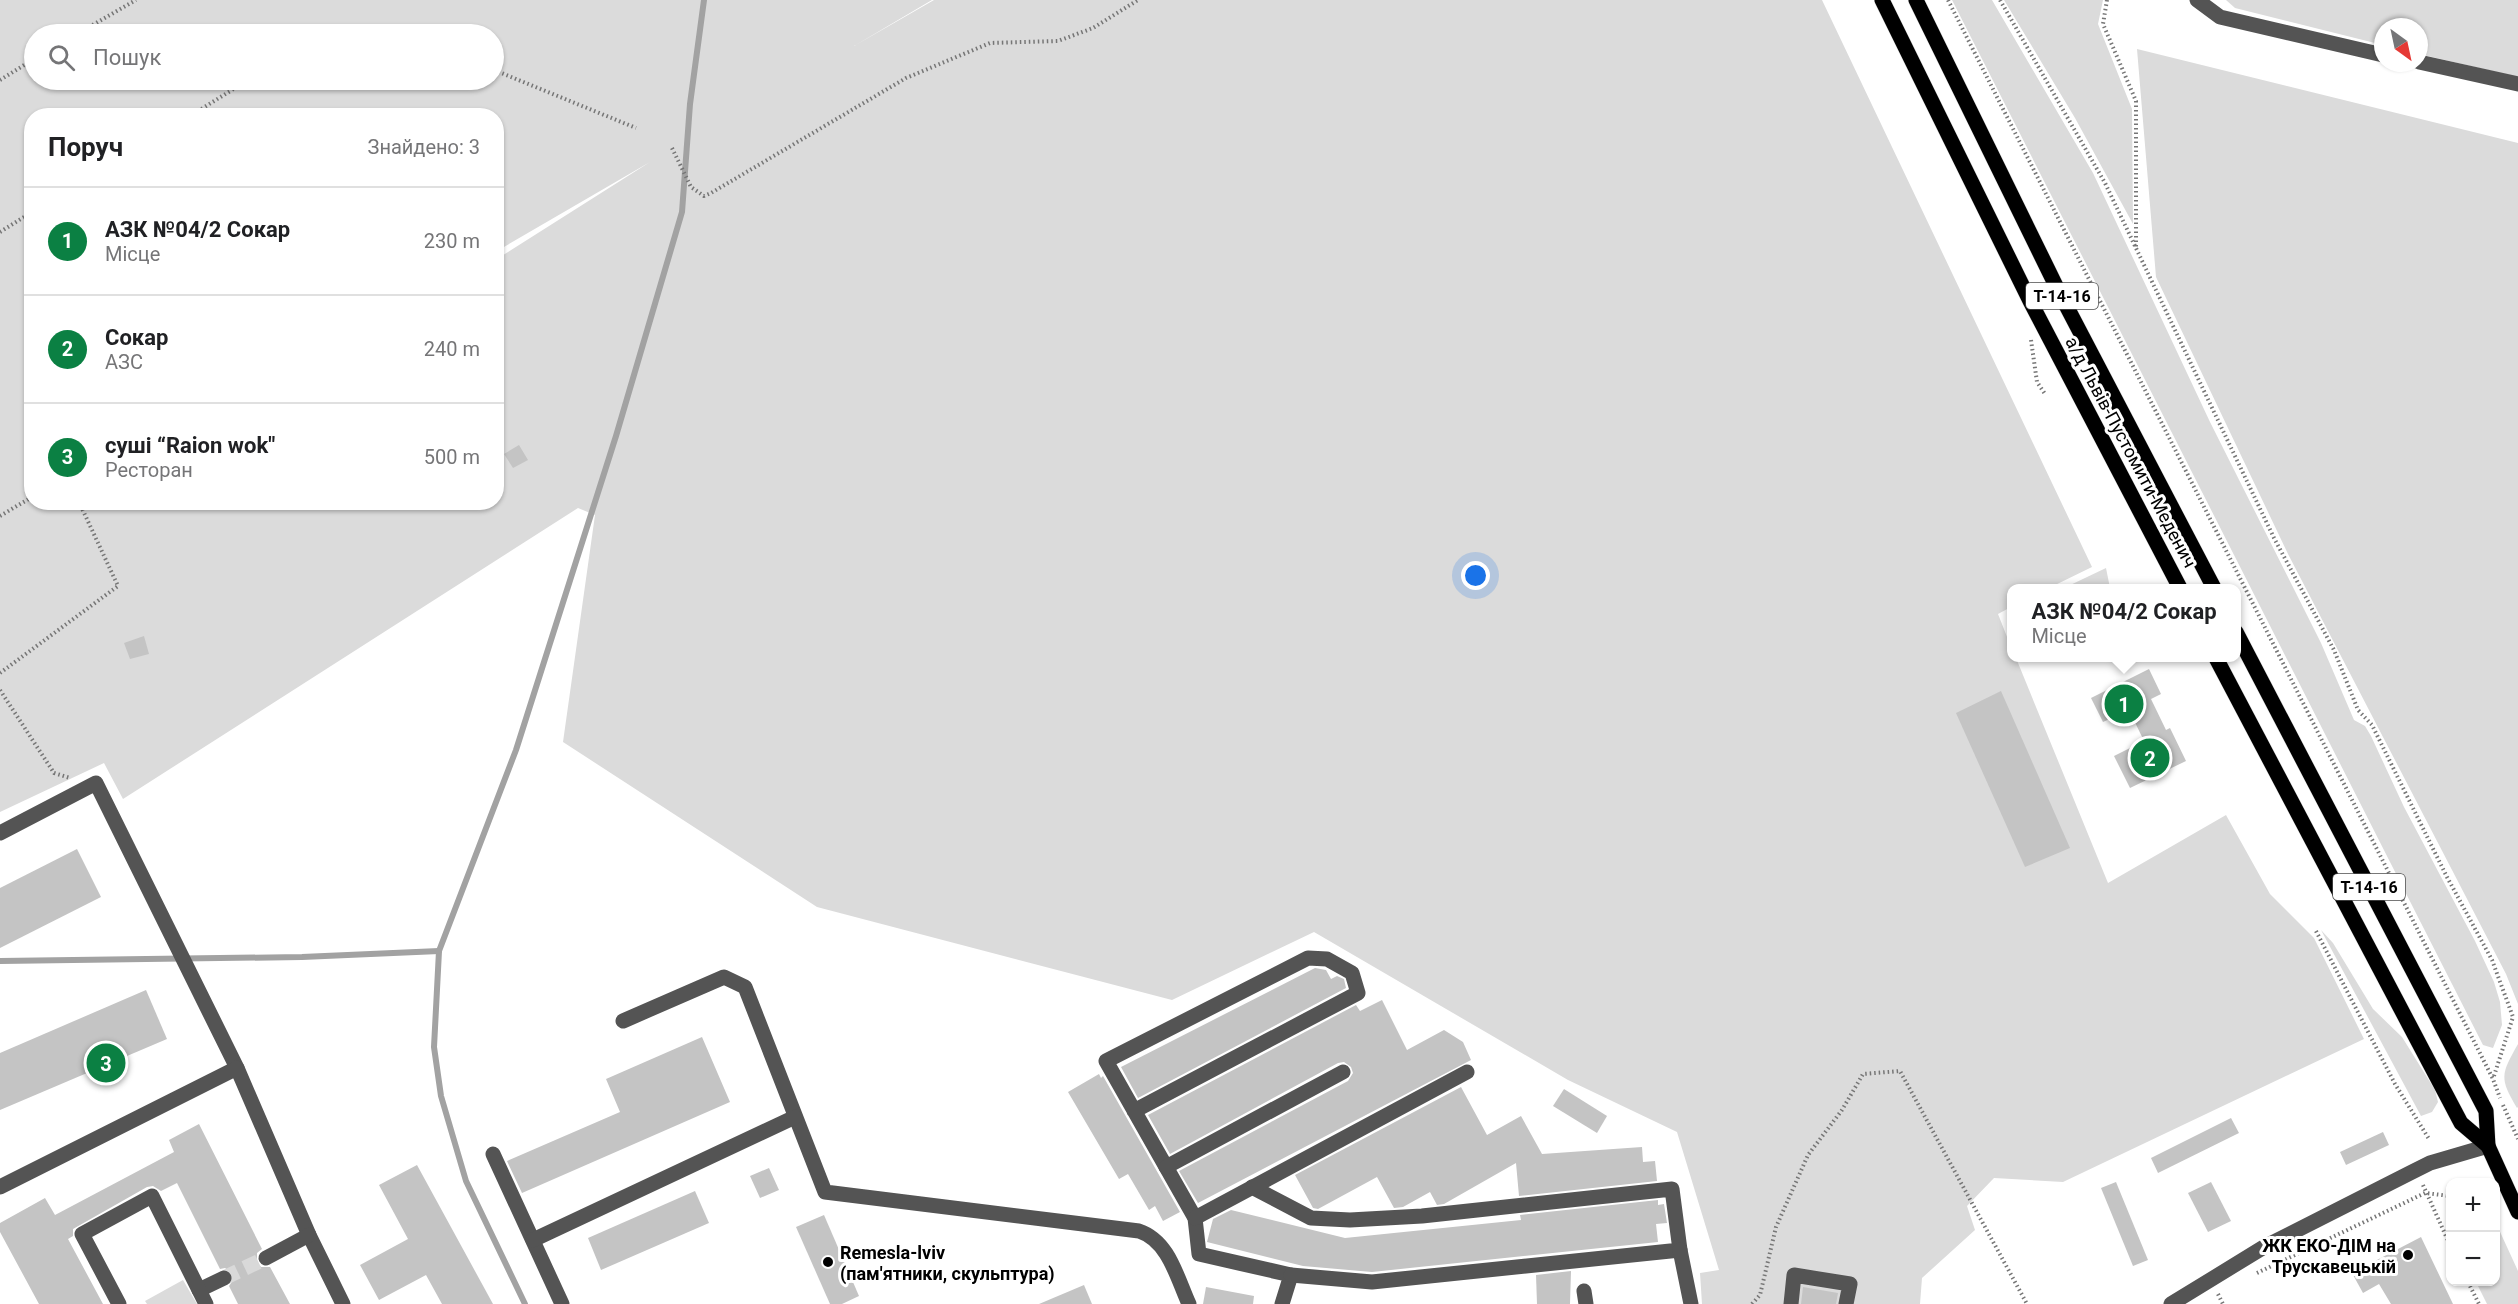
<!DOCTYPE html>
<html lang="uk">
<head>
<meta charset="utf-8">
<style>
  body { margin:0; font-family:Roboto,sans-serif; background:#f6f6f6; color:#202124 }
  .controls { position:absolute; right:18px; bottom:18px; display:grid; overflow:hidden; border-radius:12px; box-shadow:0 2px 4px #0004 }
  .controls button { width:54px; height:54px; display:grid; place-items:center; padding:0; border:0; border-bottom:2px solid #e0e0e0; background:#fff; color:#202124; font:30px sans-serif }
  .compass { position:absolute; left:2374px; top:18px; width:54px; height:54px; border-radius:50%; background:#fff; box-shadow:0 2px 4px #0004; rotate:147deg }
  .you { position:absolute; left:1476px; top:576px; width:21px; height:21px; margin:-15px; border:4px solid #fff; border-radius:50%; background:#1a73e8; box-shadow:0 0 0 9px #1a73e833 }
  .badge { display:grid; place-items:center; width:39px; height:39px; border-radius:50%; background:#0b8043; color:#fff; font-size:20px; font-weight:700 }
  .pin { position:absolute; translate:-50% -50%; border:3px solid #fff; box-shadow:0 2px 6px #0006 }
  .popup { position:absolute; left:2007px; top:584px; width:234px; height:78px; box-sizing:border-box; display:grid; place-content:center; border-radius:12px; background:#fff; filter:drop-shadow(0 2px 4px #0005); font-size:20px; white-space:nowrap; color:#757577 }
  .popup b { font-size:22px; color:#202124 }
  .popup::after { content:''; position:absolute; left:50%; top:100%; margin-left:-12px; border:12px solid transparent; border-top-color:#fff }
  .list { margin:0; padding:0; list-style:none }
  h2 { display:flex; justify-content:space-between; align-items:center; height:78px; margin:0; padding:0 24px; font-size:26px }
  h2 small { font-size:20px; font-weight:400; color:#757577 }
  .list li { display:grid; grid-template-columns:39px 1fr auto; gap:18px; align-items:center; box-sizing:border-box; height:108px; padding:0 24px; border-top:2px solid #e0e0e0 }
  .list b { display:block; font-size:22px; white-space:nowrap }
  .list p { margin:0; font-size:20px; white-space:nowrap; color:#757577 }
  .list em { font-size:20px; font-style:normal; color:#757577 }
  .icon { flex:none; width:33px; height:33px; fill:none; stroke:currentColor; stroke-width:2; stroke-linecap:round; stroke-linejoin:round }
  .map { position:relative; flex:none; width:2518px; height:1304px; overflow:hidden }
  .search { position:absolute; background:#fff; box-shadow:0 2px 4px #0004; left:24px; top:24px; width:480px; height:66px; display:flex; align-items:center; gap:15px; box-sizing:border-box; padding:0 21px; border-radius:33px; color:#757577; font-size:22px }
  .panel { position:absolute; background:#fff; box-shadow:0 2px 4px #0004; left:24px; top:108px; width:480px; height:402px; border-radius:24px }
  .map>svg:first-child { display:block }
</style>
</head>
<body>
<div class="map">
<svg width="2518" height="1304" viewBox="0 0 2518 1304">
  <rect width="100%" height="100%" fill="#fff"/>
  <g fill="#dbdbdb" fill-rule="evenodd">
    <path d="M 0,0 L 932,0 L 854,46 L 934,0 L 1822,0 L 2092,567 L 2049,588 L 2012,588 L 2011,607 L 1998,614 L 2011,647 L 2012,658 L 2016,658 L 2108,883 L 2226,815 L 2270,894 L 2314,938 L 2364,1039 L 2063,1182 L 1994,1178 L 1967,1206 L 1975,1230 L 1922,1278 L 1920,1304 L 1702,1304 L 1700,1273 L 1719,1270 L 1677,1132 L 1568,1080 L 1314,932 L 1172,1000 L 817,907 L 563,742 L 595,515 L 578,508 L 123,799 L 104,763 L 0,812 ZM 34,34 L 494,34 L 494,80 L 34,80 ZM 32,116 L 496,116 L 497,251 L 650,162 L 497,259 L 496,502 L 32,502 Z"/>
    <polygon points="1952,0 1992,0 2093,173 2210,422 2321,643 2354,720 2365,726 2371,736 2404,807 2475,941 2494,982 2500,1002 2502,1025 2493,1048 2483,1045"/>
    <polygon points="2004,0 2103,0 2098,24 2132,109 2133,224 2075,118"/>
    <polygon points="2226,0 2518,0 2518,77 2419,54 2419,27 2383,27 2383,45 2235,8"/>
    <polygon points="2137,49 2518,143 2518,1004 2506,974 2288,554 2156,277"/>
    <polygon points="2106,568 2110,588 2064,588"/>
    <polygon points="2321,930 2333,943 2373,1009 2402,1037 2435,1090 2438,1102 2432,1112 2421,1116"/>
    <path d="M 2518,1044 L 2518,1107 L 2517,1108 C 2499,1078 2501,1074 2518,1044 Z"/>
    <polygon points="2496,1223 2518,1271 2518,1304 2487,1304 2476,1282 2496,1282"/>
    <polygon points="183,1280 197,1304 147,1304 145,1301"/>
  </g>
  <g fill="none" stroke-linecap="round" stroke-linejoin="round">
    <g stroke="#a2a2a2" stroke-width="6">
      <polyline points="0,961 302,957 439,951"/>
      <polyline points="525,1304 466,1181 441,1096 434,1047 439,951 516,750 616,436 682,212 690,104 704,0"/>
    </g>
  </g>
  <g fill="#c4c4c4">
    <polygon points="519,445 528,460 513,468 504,454"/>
    <polygon points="144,636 149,654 130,659 124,643"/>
    <polygon points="2149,669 2161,694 2151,699 2166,730 2170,728 2186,761 2130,788 2114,756 2144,741 2129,710 2103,722 2091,698"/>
    <polygon points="2001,691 2070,848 2025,867 1956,713"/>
    <polygon points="77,849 101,897 0,948 0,888"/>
    <polygon points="1315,968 1326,970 1331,979 1337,976 1344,979 1346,988 1138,1098 1121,1067"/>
    <polygon points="146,990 167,1039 0,1110 0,1053"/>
    <polygon points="1382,1000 1407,1050 1444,1030 1463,1042 1471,1060 1198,1203 1179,1171 1348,1081 1353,1073 1351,1067 1344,1062 1338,1063 1170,1154 1148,1115 1356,1005 1360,1011"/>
    <polygon points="702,1037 730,1102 522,1193 507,1161 620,1112 606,1079"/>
    <polygon points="1099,1074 1101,1078 1103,1076 1180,1212 1163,1221 1155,1206 1149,1210 1128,1174 1119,1179 1068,1092"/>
    <polygon points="1461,1087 1487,1135 1521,1116 1542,1154 1642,1147 1643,1162 1655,1161 1657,1181 1519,1196 1516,1163 1444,1204 1437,1205 1430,1192 1403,1207 1394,1208 1377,1177 1318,1209 1313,1208 1295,1175"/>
    <polygon points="1564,1089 1607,1116 1597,1133 1553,1106"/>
    <polygon points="2231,1118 2239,1133 2158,1173 2151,1158"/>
    <polygon points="199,1124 262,1249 257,1253 257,1262 261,1267 270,1267 290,1304 238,1304 229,1286 234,1279 232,1273 225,1268 220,1269 177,1183 161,1191 153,1186 147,1187 73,1229 73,1236 68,1239 103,1304 39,1304 0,1232 0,1223 45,1198 55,1215 174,1152 169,1140"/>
    <polygon points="2383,1132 2389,1145 2346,1165 2340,1152"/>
    <polygon points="417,1165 493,1304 442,1304 426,1275 379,1300 360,1265 408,1239 379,1185"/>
    <polygon points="769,1168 779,1190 760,1198 750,1176"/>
    <polygon points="2116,1182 2148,1260 2133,1266 2101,1188"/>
    <polygon points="2211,1182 2231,1221 2208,1232 2188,1193"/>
    <polygon points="695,1191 709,1223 601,1270 588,1238"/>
    <polygon points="1658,1200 1658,1205 1664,1204 1667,1223 1656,1224 1658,1242 1372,1272 1303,1266 1207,1242 1213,1219 1231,1210 1345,1238 1521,1220 1520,1215"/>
    <polygon points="824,1215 859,1296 842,1304 830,1304 796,1227"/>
    <polygon points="2421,1237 2453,1304 2391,1304 2379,1284 2363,1293 2352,1273"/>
    <polygon points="1571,1271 1570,1304 1537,1304 1536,1275"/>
    <polygon points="1084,1285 1092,1304 1039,1304"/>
    <polygon points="1206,1287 1254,1296 1253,1304 1203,1304"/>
    <polygon points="1803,1287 1838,1293 1836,1304 1801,1304"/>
  </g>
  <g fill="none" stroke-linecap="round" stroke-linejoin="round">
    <polyline stroke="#d9d9d9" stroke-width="15" stroke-dasharray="15 8" stroke-linecap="butt" points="224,1278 266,1258"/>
    <defs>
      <g id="major">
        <polyline points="1882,0 2030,301 2180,588"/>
        <polyline points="1916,0 2057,288 2214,588"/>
        <polyline points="2236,632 2486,1111 2488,1146 2518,1212"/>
        <polyline points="2216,658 2461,1123 2488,1146"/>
      </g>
    </defs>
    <use href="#major" stroke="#dbdbdb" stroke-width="16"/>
    <g stroke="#767676" stroke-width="4" stroke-dasharray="1.5 3" stroke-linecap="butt">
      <polyline points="1948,0 2493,1079 2500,1098"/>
      <polyline points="2000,0 2105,183 2274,538 2334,650 2358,710 2372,725 2447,877 2492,960 2513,1017 2493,1079"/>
      <polyline points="2107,0 2103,24 2136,101 2136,248"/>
      <polyline points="77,34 136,0"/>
      <polyline points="378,34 400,27 415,34"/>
      <polyline points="494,70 636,128"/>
      <polyline points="0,80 34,59"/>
      <polyline points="190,116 248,80"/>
      <polyline points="672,148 691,187 704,196 711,193 906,78 990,43 1058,41 1093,28 1138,0"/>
      <polyline points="0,232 32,212"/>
      <polyline points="2031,340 2037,382 2045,394"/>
      <polyline points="0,516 32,497"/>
      <polyline points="0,673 118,586 79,502"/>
      <polyline points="0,690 54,773 70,778"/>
      <polyline points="2316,931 2395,1084 2429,1139"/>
      <polyline points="2503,1105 2518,1139"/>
      <polyline points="2423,1185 2450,1245"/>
      <polyline points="2257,1273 2425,1193 2450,1196"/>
      <polyline points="2468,1282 2479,1304"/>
      <polyline points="2218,1294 2223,1304"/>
      <polyline points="1752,1304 1760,1295 1776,1227 1808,1155 1842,1110 1863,1074 1900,1071 2027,1304"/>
    </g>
    <g stroke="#545454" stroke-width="15">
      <polyline points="2197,0 2220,17 2383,55"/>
      <polyline points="2419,62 2518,84"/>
      <polyline points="0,833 96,783 237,1068"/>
      <path d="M 623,1021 L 724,977 L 745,987 L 825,1192 L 1139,1231 C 1169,1241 1177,1278 1189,1304"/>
      <polyline points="1134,1111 1358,993 1352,973 1327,959 1308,958 1106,1061 1195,1218 1199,1254 1291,1275 1282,1304"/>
      <polyline points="493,1154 562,1304"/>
      <polyline points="1166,1167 1343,1072"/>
      <polyline points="0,1187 237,1068 309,1235 343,1304"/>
      <polyline points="1252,1187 1311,1218 1350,1220 1422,1216 1672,1189 1680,1250 1372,1282 1291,1275"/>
      <polyline points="1195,1218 1467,1072"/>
      <polyline points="533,1240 795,1117"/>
      <polyline points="1680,1250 1691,1304"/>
      <polyline points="266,1258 309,1235"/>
      <polyline points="199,1290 224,1278"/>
      <polyline points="1584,1291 1586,1304"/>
      <polyline points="119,1304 82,1234 152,1196 206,1304"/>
      <polyline points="1791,1304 1794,1275 1850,1284 1846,1304"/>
      <polyline points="2171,1304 2264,1247 2412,1172 2430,1163 2488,1146"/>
    </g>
    <use href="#major" stroke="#000" stroke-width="15"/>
  </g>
  <g fill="#000" stroke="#fff" stroke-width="2">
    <circle cx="2408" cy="1255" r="6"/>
    <circle cx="828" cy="1262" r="6"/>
  </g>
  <g text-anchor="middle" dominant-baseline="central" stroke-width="6" stroke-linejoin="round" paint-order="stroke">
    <g fill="#fff" stroke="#4c4c4c" stroke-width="1.5">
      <rect x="2026" y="283" width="72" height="26" rx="4.5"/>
      <rect x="2333" y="874" width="72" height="26" rx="4.5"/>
    </g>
    <g font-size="16" font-weight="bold" fill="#000">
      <text x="2062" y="296">Т-14-16</text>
      <text x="2369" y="887">Т-14-16</text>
    </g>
    <g font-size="18" fill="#000" stroke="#fff">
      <text transform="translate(2131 452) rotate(62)">а/д Львів-Пустомити-Меденич</text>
    </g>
    <g font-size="18" font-weight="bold" fill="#000" stroke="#fff" text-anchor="end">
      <text x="2396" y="1245">ЖК ЕКО-ДІМ на<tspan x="2396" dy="21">Трускавецькій</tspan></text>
      <text x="840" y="1252" text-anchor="start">Remesla-lviv<tspan x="840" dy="21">(пам'ятники, скульптура)</tspan></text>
    </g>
  </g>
</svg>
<div class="controls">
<button>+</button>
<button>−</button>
</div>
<svg class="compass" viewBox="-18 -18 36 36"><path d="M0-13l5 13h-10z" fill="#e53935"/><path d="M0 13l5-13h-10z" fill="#757577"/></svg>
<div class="you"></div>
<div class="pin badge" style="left:2124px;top:704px">1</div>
<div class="popup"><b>АЗК №04/2 Сокар</b>Місце</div>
<div class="pin badge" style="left:2150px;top:758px">2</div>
<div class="pin badge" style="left:106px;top:1063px">3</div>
<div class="search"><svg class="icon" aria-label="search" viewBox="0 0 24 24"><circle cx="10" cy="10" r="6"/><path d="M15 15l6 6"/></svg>Пошук</div>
<section class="panel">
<h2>Поруч<small>Знайдено: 3</small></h2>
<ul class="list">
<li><span class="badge">1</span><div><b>АЗК №04/2 Сокар</b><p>Місце</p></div><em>230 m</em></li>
<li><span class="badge">2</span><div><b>Сокар</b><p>АЗС</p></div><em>240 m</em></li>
<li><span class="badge">3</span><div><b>суші “Raion wok&quot;</b><p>Ресторан</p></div><em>500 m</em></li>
</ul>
</section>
</div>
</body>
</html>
